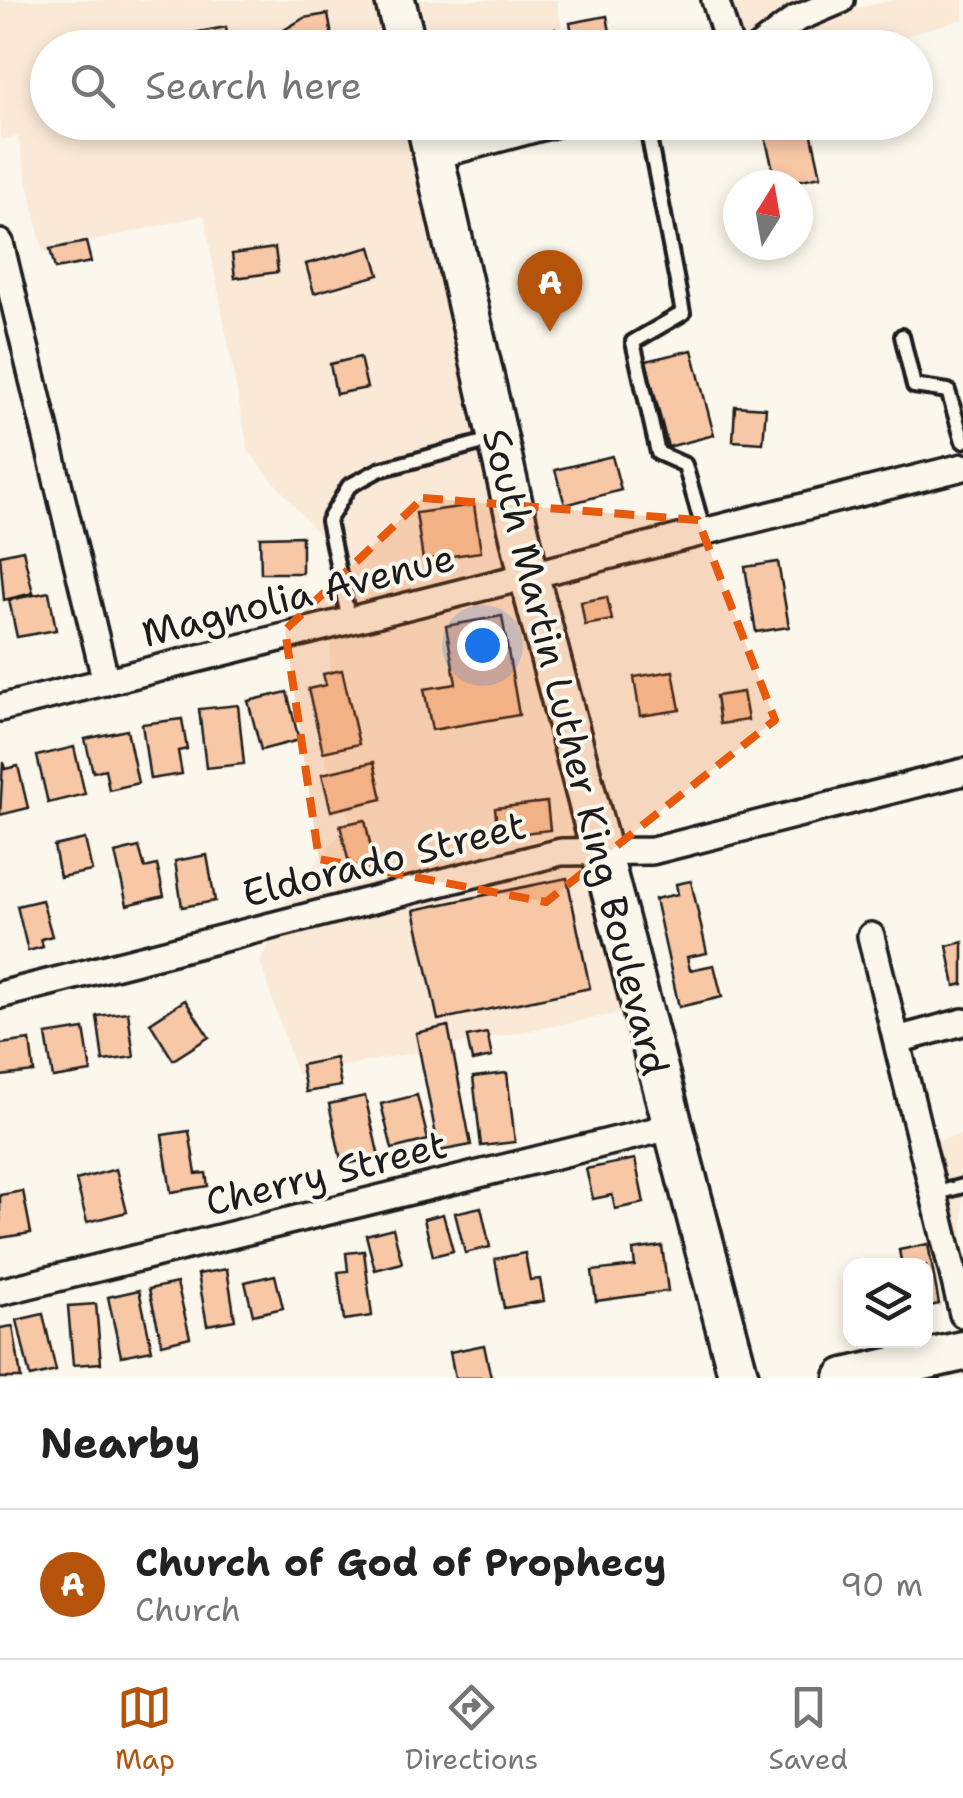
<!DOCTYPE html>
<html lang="en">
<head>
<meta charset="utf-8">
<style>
  body { margin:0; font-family:"Shantell Sans",sans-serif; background:#f2f2f2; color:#222 }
  .controls { position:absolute; right:30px; bottom:30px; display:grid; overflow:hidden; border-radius:20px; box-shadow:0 5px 15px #0003 }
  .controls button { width:90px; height:90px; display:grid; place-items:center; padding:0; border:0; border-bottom:2px solid #e0e0e0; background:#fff; color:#222; font:50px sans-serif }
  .compass { position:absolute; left:723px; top:170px; width:90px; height:90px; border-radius:50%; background:#fff; box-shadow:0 5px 15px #0003; rotate:11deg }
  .you { position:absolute; left:482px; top:645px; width:35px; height:35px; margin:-25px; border:8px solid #fff; border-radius:50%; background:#1a73e8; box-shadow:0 0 0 15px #1a73e833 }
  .badge { display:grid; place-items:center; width:65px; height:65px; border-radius:50%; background:#b45309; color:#fff; font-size:32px; font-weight:700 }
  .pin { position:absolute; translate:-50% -82px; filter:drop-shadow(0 2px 5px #0008) }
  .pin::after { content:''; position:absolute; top:52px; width:35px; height:30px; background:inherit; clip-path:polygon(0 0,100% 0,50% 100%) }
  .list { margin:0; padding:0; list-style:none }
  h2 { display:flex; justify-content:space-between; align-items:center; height:130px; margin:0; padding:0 40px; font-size:42px }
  h2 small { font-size:32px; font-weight:400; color:#767676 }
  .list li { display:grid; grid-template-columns:65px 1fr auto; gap:30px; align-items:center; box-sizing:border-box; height:150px; padding:0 40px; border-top:2px solid #e0e0e0 }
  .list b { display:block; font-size:38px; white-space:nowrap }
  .list p { margin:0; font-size:32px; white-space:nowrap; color:#767676 }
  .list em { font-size:32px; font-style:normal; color:#767676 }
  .icon { flex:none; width:55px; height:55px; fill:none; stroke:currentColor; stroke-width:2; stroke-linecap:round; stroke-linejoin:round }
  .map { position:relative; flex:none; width:963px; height:1378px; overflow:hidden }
  .search { position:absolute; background:#fff; box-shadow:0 5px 15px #0003; left:30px; right:30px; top:30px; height:110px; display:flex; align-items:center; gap:25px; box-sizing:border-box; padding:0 35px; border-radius:55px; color:#767676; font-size:38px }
  .sheet { height:280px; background:#fff }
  nav { display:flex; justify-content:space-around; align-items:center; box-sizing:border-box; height:140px; border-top:2px solid #e0e0e0; background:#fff; font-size:28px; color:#767676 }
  nav a { display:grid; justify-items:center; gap:5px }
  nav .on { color:#b45309 }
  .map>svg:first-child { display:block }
</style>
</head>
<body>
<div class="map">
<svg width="963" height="1378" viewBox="0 0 963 1378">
  <rect width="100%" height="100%" fill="#fbf7ec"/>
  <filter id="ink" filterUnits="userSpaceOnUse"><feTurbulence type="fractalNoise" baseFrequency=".01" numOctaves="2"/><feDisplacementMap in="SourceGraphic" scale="20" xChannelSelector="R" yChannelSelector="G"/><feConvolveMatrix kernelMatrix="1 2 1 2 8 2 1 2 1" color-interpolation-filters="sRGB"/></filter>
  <g filter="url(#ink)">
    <g fill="#fae9d7">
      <polygon points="0,0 381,0 393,47 48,48 48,122 412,123 513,565 334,610 339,559 248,451 204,215 43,253 18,137 0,140"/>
      <polygon points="408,0 557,0 565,47 420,47"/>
      <polygon points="729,0 807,0 758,28 743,46"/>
      <polygon points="894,0 963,0 963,19 866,47 777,48 857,8"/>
      <polygon points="520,592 582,838 559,838 283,908 290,894 351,821 326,763 331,640"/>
      <polygon points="562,867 590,867 627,1012 297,1075 260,962 270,941"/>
      <polygon points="963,1134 963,1259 935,1141"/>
    </g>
    <g fill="#f7c7a6" stroke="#1c1c1c" stroke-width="2.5">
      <polygon points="328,14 334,48 254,48 304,18"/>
      <polygon points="607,16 613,48 575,48 570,23"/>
      <polygon points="226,27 229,48 144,48 143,42"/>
      <polygon points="555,29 559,48 524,48 521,35"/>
      <polygon points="792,122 809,122 821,176 777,185 763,129"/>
      <polygon points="86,242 91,262 55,269 50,249"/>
      <polygon points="371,247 379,275 314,293 306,264"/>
      <polygon points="275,248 278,272 235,278 232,254"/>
      <polygon points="692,350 714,435 668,447 646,361"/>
      <polygon points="360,357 367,388 336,394 330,364"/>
      <polygon points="735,406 766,408 763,443 733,441"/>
      <polygon points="612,456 621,490 565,505 555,470"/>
      <polygon points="474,505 481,552 423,560 416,513"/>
      <polygon points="302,536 302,573 261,573 260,537"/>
      <polygon points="23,550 33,593 4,600 0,555"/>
      <polygon points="778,562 789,627 756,632 745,567"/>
      <polygon points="49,592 56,630 17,637 9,600"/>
      <polygon points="607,597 612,620 585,625 581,602"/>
      <polygon points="502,616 519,715 432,730 424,689 456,684 446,626"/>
      <polygon points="342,670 359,744 323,752 308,689 326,685 323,674"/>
      <polygon points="673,671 680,710 640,716 634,677"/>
      <polygon points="287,692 299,740 261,750 248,701"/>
      <polygon points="743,692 748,720 720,724 716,696"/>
      <polygon points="238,705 244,764 206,768 199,709"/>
      <polygon points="182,719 187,749 178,751 182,774 150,779 142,724"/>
      <polygon points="127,730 138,783 109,790 105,769 93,772 85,739"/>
      <polygon points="74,747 85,794 48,803 37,756"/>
      <polygon points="3,762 5,769 18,766 28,808 0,815"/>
      <polygon points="374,762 382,799 331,811 322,774"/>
      <polygon points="547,802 550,830 498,836 495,808"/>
      <polygon points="365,820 374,862 350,868 340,825"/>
      <polygon points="85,839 92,871 60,877 54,846"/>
      <polygon points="139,847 145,868 157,865 164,896 127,905 115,853"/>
      <polygon points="207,855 215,901 182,907 175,861"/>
      <polygon points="567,878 590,988 438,1020 414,910"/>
      <polygon points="691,881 707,953 687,957 690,970 714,965 722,997 679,1007 655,899 678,894 676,884"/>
      <polygon points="42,900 52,936 41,939 43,947 28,951 17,906"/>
      <polygon points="963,942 963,984 955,986 947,946"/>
      <polygon points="185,1000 209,1037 173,1060 150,1023"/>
      <polygon points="128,1012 134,1057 103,1061 97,1016"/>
      <polygon points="448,1026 471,1145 439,1151 416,1033"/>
      <polygon points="84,1029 91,1072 53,1078 46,1035"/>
      <polygon points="487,1033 492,1057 472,1061 467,1037"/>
      <polygon points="30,1040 34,1072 0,1076 0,1044"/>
      <polygon points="336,1058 341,1086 306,1092 301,1065"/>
      <polygon points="507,1073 515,1142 481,1146 473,1077"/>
      <polygon points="417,1095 428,1140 392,1149 381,1104"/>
      <polygon points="365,1096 379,1157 342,1165 329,1104"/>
      <polygon points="189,1131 196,1174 206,1173 208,1186 171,1192 162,1135"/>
      <polygon points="635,1159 644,1203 615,1209 612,1195 593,1199 586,1169"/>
      <polygon points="116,1169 127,1212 87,1222 76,1180"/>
      <polygon points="23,1191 31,1233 0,1238 0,1195"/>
      <polygon points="481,1207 490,1247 465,1253 455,1213"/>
      <polygon points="443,1214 453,1251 433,1256 424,1219"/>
      <polygon points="393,1228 402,1263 375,1270 366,1235"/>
      <polygon points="928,1244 939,1304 926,1307 926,1266 902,1266 899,1250"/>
      <polygon points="662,1246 668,1291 596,1301 592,1271 635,1266 633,1250"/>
      <polygon points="364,1251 372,1316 344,1320 338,1272 348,1271 346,1253"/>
      <polygon points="525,1253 530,1280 540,1279 544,1301 504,1308 495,1259"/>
      <polygon points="227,1269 235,1320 207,1325 198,1274"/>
      <polygon points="275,1275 283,1308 253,1315 245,1282"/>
      <polygon points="177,1283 190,1337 162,1344 149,1289"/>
      <polygon points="139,1290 152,1350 121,1356 108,1297"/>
      <polygon points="96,1304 101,1363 73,1365 68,1306"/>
      <polygon points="43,1314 56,1371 30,1377 17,1320"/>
      <polygon points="13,1326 21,1378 0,1378 0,1328"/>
      <polygon points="484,1345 491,1378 455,1378 450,1352"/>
    </g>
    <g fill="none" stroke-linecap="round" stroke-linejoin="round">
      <defs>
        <g id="lane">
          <polyline points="646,122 683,313 633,342 658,453 685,465 704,532"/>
          <polyline points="902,336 914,386 948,391 963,441"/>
          <polyline points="349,621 328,521 349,486 379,470 495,439"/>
          <polyline points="934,1194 963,1186"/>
        </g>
        <g id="street">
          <polyline points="715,0 730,48"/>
          <polyline points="758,48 796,19 841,0"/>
          <polyline points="434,156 560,122"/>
          <polyline points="0,243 106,682"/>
          <polyline points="0,708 963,467"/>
          <polyline points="871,936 963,1314"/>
          <polyline points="0,995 561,852 652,851 963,772"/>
          <polyline points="897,1040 963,1022"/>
          <polyline points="0,1292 670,1127"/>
        </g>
        <g id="secondary">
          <polyline points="395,0 407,48"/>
          <polyline points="426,122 529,576 739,1378"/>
          <polyline points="845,1378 963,1351"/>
        </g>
      </defs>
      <use href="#lane" stroke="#1c1c1c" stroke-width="20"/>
      <use href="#street" stroke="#1c1c1c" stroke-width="32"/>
      <use href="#secondary" stroke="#1c1c1c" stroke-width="45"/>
      <use href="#lane" stroke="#fbf7ec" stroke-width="12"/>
      <use href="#street" stroke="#fbf7ec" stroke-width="25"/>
      <use href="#secondary" stroke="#fbf7ec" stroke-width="38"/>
    </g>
  </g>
  <path fill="#e8590c" fill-opacity="0.2" stroke="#e8590c" stroke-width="8" stroke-dasharray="20 12" stroke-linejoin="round" d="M 423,498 L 698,520 L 775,720 L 546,902 L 319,859 L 285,630 Z"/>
  <g text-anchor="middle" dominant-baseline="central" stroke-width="8" stroke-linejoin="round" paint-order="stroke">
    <g font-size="38" fill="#1c1c1c" stroke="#fbf7ec">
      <text transform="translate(298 595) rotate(-14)">Magnolia Avenue</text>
      <text transform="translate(576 752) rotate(76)">South Martin Luther King Boulevard</text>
      <text transform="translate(384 859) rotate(-14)">Eldorado Street</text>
      <text transform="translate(326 1173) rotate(-14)">Cherry Street</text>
    </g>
  </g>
</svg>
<div class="controls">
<button><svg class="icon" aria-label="layers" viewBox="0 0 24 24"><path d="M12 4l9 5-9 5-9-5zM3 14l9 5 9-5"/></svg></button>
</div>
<svg class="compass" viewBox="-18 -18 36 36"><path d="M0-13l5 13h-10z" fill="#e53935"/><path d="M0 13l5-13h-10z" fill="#767676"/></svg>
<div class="you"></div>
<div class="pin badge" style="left:550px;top:332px">A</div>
<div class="search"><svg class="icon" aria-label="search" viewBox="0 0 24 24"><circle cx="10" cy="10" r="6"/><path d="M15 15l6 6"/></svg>Search here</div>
</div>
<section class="sheet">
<h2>Nearby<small></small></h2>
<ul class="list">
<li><span class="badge">A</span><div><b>Church of God of Prophecy</b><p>Church</p></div><em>90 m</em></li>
</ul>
</section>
<nav>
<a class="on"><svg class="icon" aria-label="map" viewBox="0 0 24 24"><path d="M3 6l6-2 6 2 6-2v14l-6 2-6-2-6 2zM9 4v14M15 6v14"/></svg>Map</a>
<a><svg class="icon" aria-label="directions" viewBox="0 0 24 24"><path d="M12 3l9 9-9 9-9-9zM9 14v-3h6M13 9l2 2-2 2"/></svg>Directions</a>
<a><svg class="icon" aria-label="saved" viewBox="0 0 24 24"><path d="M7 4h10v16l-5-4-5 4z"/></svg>Saved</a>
</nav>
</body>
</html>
